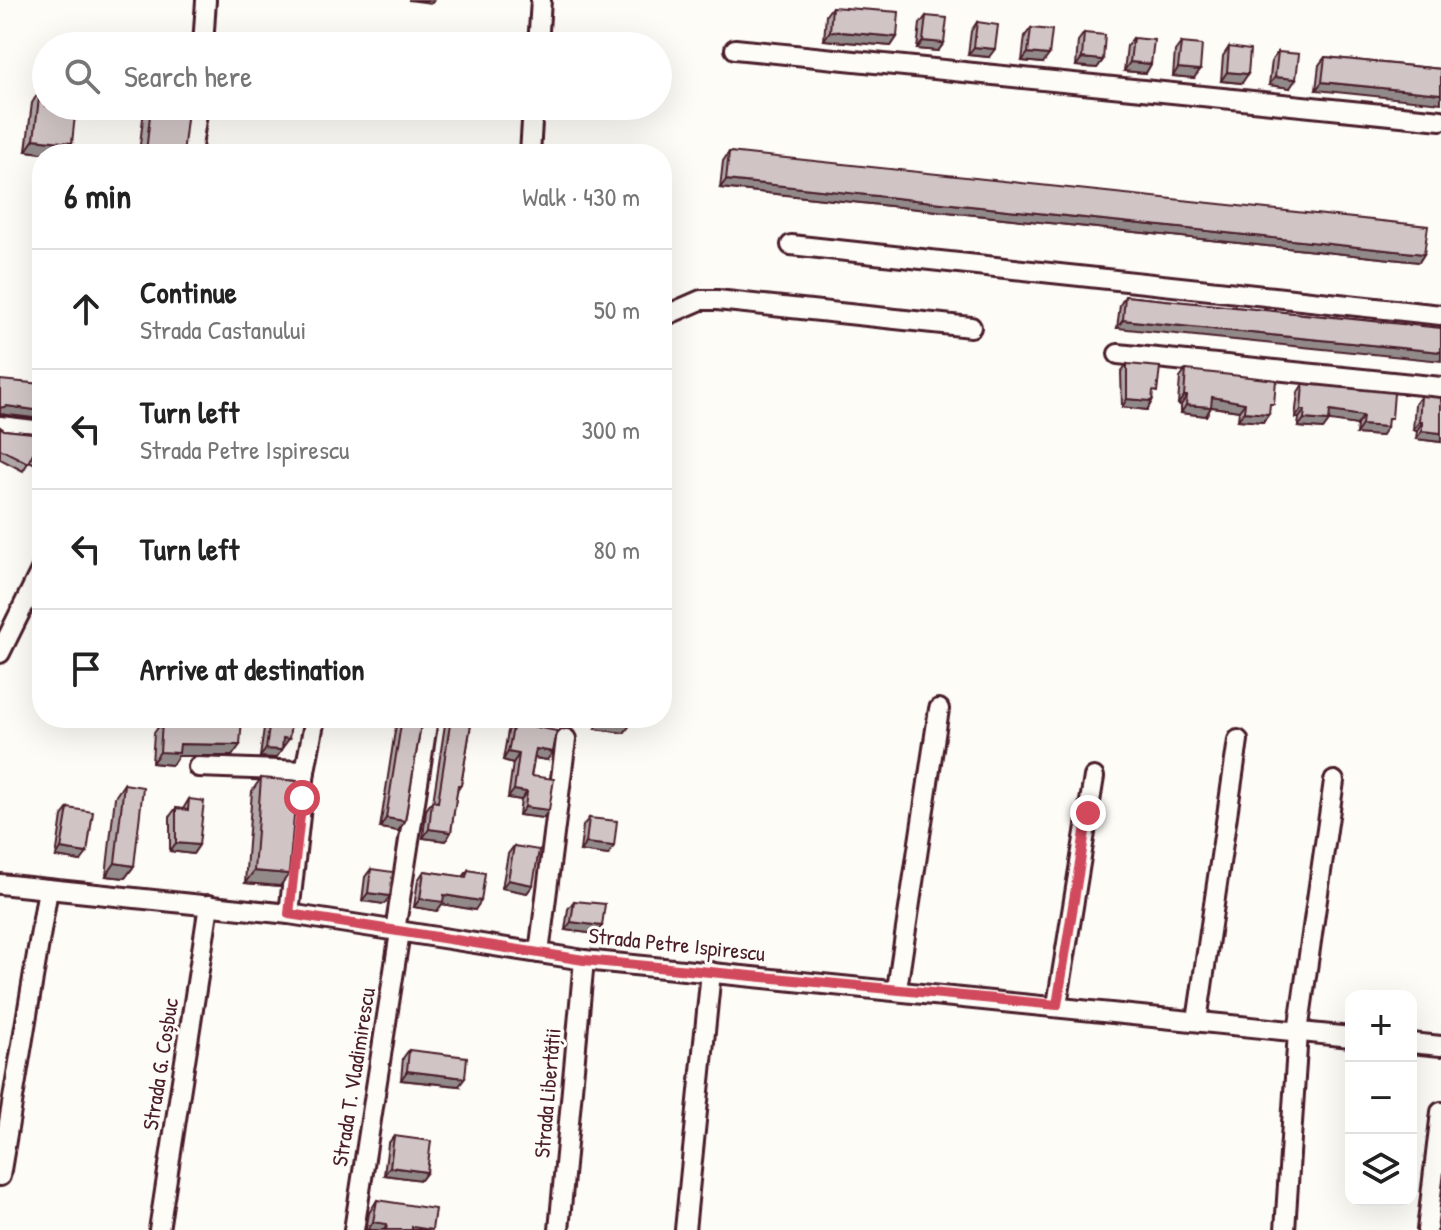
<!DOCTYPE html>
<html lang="en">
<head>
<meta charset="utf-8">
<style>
  body { margin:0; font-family:"Patrick Hand",sans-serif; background:#f2f2f2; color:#222 }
  .controls { position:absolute; right:24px; bottom:24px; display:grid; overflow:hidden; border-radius:16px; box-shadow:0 8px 32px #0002 }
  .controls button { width:72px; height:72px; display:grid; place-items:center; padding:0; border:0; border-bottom:2px solid #e0e0e0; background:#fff; color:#222; font:40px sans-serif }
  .stop { position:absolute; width:24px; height:24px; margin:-18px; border:6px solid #d1495b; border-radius:50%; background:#fff }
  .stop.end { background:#d1495b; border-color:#fff; box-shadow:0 2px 8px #0008 }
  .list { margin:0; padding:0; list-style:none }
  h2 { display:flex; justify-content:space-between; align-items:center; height:104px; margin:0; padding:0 32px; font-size:34px }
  h2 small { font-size:26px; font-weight:400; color:#767676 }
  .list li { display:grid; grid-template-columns:52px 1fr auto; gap:24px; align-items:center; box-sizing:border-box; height:120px; padding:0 32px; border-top:2px solid #e0e0e0 }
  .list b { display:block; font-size:30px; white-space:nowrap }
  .list p { margin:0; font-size:26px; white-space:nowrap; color:#767676 }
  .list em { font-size:26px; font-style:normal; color:#767676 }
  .icon { flex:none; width:44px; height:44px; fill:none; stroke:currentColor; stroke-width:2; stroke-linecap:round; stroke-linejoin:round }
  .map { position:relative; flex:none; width:1441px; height:1230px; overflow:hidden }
  .search { position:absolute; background:#fff; box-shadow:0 8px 32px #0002; left:32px; top:32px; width:640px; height:88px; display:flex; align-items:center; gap:20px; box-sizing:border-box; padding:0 28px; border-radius:44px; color:#767676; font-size:30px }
  .panel { position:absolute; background:#fff; box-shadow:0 8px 32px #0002; left:32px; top:144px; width:640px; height:584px; border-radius:32px }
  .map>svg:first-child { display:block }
</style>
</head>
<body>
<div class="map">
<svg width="1441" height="1230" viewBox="0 0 1441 1230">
  <rect width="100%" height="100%" fill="#fdfcf7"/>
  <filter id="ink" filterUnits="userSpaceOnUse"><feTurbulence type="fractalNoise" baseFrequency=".0125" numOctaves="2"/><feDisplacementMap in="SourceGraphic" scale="16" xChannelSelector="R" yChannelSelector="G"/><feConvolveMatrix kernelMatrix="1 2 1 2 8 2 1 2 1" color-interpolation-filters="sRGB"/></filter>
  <g filter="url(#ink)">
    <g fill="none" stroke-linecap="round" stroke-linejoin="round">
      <defs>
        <g id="street">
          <polyline points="203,46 206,0"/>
          <polyline points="538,46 541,0"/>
          <polyline points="735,49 1441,120"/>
          <polyline points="191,154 198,106"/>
          <polyline points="530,154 533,106"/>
          <polyline points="791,245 1441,315"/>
          <polyline points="662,317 701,300 717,300 971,327"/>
          <polyline points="1118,354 1441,387"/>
          <polyline points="0,426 42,431"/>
          <polyline points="0,653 42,568"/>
          <polyline points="198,767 305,771"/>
          <polyline points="0,884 289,914 584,960 1351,1037"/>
          <polyline points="289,914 305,771 315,718"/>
          <polyline points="395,931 428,718"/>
          <polyline points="539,953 566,739"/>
          <polyline points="897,989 939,709"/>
          <polyline points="1057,1005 1094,777"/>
          <polyline points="1197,1021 1238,740"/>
          <polyline points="1411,1043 1441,1046"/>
          <polyline points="0,1176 48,889"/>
          <polyline points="159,1230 209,905"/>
          <polyline points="354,1230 400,932"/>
          <polyline points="559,1230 584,960"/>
          <polyline points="685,1230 711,972"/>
          <polyline points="1285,1230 1298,1032 1334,781"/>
          <polyline points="1427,1230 1441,1112"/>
        </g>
      </defs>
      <use href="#street" stroke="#4a1f2b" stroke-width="24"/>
      <use href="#street" stroke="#fdfcf7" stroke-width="18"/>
    </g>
    <g fill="#b3a9a9" stroke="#4a1f2b" stroke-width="2">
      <polygon points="832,7 897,37 891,46 824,40 826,15"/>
      <polygon points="926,16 944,43 938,51 917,49 920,24"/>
      <polygon points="977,22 989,57 968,55 971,31"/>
      <polygon points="1031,28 1043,63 1022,61 1025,36"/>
      <polygon points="1084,33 1103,60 1097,68 1076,66 1078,41"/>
      <polygon points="1133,38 1151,64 1146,73 1124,71 1127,46"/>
      <polygon points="1181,43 1194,78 1173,76 1175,51"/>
      <polygon points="1229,47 1242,83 1221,81 1223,56"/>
      <polygon points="1278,52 1290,88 1269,85 1272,60"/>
      <polygon points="1325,57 1441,69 1316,90 1319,65"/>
      <polygon points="40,90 72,143 64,154 50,154 26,151 32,103"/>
      <polygon points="151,106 183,154 139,154 143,118"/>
      <polygon points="729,152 1424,254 1419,262 720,188 723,161"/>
      <polygon points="1125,296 1441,328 1117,328 1120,305"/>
      <polygon points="1127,364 1153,399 1147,410 1122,407 1121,372"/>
      <polygon points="1186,370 1269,411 1263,422 1238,420 1239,411 1211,407 1206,416 1181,413 1181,405 1178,404 1180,378"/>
      <polygon points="1303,384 1387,425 1381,436 1356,434 1357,425 1329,420 1323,429 1298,427 1299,418 1295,418 1298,392"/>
      <polygon points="1421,396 1441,442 1416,439 1417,431 1413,430 1415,404"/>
      <polygon points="0,427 4,430 42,434 42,467 29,461 23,471 0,459"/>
      <polygon points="196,718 242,718 232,756 178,756 172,765 152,763 154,733 162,722 193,723"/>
      <polygon points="397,718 422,718 405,821 398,831 380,828"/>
      <polygon points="446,718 472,718 461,785 457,791 451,832 446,841 423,838 426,810 432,801 433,802"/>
      <polygon points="597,718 631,718 630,725 624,733 595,729"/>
      <polygon points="270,720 283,747 276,758 260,757 264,728"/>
      <polygon points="514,723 547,760 534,758 531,776 543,818 519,815 521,800 508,798 513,763 503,760 508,731"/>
      <polygon points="261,778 280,886 245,883 252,791"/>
      <polygon points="124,784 134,866 125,878 106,876 115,797"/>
      <polygon points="189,799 199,845 193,854 170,851 170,816 176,808 183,809"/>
      <polygon points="68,808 81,861 56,857 62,816"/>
      <polygon points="589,818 608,855 580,851 583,826"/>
      <polygon points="514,846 533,885 527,893 502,888 508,854"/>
      <polygon points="371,869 390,896 384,904 362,901 365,877"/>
      <polygon points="468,870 475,910 442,904 437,911 414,907 418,880 424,871 463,877"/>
      <polygon points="574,901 596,934 565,930 568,909"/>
      <polygon points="409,1050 459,1086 401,1080 403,1058"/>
      <polygon points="394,1136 427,1172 421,1180 384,1175 388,1144"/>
      <polygon points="377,1200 432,1230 366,1230 369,1213"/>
    </g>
    <g fill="#928a89" stroke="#4a1f2b" stroke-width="2">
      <polygon points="408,0 434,0 432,3"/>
      <polygon points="830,31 897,37 891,46 824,40"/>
      <polygon points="923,41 944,43 938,51 917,49"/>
      <polygon points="974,47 995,49 989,57 968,55"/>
      <polygon points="1028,53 1049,55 1043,63 1022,61"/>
      <polygon points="1082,58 1103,60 1097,68 1076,66"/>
      <polygon points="1130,62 1151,64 1146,73 1124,71"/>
      <polygon points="1178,68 1200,70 1194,78 1173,76"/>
      <polygon points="1227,72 1248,74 1242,83 1221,81"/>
      <polygon points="1275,77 1296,79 1290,88 1269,85"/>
      <polygon points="1322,82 1441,94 1441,103 1316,90"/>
      <polygon points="34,139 72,143 64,154 50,154 26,151"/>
      <polygon points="726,180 1424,254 1419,262 720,188"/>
      <polygon points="1123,320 1441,352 1441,361 1117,328"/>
      <polygon points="1184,396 1187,396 1181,405 1178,404"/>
      <polygon points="1212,397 1245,403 1239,411 1206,406"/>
      <polygon points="1127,399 1152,401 1147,410 1122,407"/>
      <polygon points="1186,405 1211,407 1206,416 1181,413"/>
      <polygon points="7,406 42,411 42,419 0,414 0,407"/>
      <polygon points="1301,410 1305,410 1299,418 1295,418"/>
      <polygon points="1330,411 1363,416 1357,425 1324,420"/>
      <polygon points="1244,412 1269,414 1263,422 1238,420"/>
      <polygon points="1304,419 1329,421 1323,429 1298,427"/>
      <polygon points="1419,422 1422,422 1417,431 1413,430"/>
      <polygon points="1362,425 1387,427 1381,436 1356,434"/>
      <polygon points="1422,431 1441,433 1441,442 1416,439"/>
      <polygon points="601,720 630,725 624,733 595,729"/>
      <polygon points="283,738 289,739 283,747 277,746"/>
      <polygon points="180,744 240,745 232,756 178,756 172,765 152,763 160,752"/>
      <polygon points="266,749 282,750 276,758 260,757"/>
      <polygon points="536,749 553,752 547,760 530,757"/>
      <polygon points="508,752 519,754 513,763 503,760"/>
      <polygon points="514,790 527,792 521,800 508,798"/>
      <polygon points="525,807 549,810 543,818 519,815"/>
      <polygon points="386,818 405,821 398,831 380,828"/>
      <polygon points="429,829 451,832 446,841 423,838"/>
      <polygon points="176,843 199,845 193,854 170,851"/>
      <polygon points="586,843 614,846 608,855 580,851"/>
      <polygon points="61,849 87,853 81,861 56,857"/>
      <polygon points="115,863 134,866 125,878 106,876"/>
      <polygon points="254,871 289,874 280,886 245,883"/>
      <polygon points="508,880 533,885 527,893 502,888"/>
      <polygon points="368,893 390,896 384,904 362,901"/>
      <polygon points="444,895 481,901 475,910 442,904 437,911 414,907 420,899"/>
      <polygon points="571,922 602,926 596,934 565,930"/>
      <polygon points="407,1071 465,1078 459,1086 401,1080"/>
      <polygon points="390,1167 427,1172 421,1180 384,1175"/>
      <polygon points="373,1222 387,1224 383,1230 368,1230"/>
    </g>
    <g fill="#d0c5c4" stroke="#4a1f2b" stroke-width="2">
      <polygon points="832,7 899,12 897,37 830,31"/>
      <polygon points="926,16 947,18 944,43 923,41"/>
      <polygon points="977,22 998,25 995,49 974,47"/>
      <polygon points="1031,28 1052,30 1049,55 1028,53"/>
      <polygon points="1084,33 1105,35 1103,60 1082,58"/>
      <polygon points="1133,38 1154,40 1151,64 1130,62"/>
      <polygon points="1181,43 1202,45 1200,70 1178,68"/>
      <polygon points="1229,47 1250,50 1248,74 1227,72"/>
      <polygon points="1278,52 1299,54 1296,79 1275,77"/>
      <polygon points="1325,57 1441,69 1441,94 1322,82"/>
      <polygon points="40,90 46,91 46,106 76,106 72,143 34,139"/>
      <polygon points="151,106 188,110 183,154 146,153"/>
      <polygon points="729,152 1428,226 1424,254 726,180"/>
      <polygon points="1125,296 1441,328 1441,352 1123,320"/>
      <polygon points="1127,364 1160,367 1157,392 1153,391 1152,401 1127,399"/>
      <polygon points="1186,370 1276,380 1274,404 1270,404 1269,414 1244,412 1245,403 1212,397 1211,407 1186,405 1187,396 1184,396"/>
      <polygon points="0,380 42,384 42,411 7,406 0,408"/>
      <polygon points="1303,384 1394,393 1392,418 1388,418 1387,427 1362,425 1363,416 1330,411 1329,421 1304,419 1305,410 1301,410"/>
      <polygon points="1421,396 1441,398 1441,433 1422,431 1422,422 1419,422"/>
      <polygon points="0,427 4,430 42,434 42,457 33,453 28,463 0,449"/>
      <polygon points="200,718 242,718 240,745 180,744 179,753 160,752 162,722 200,724"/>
      <polygon points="402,718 422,718 405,821 386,818"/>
      <polygon points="451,718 472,718 461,785 458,785 451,832 429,829 432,801 438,802"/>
      <polygon points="601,718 631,718 630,725 601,720"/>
      <polygon points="270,720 291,722 289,739 283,738 282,750 266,749"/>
      <polygon points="514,723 557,731 553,752 536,749 531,776 554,779 549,810 525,807 527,792 514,790 519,754 508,752"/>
      <polygon points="261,778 297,781 289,874 254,871"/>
      <polygon points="124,784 143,787 134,866 115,863"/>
      <polygon points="189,799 204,801 199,845 176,843 176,808 188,810"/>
      <polygon points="68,808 93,812 87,853 61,849"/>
      <polygon points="589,818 617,821 614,846 586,843"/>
      <polygon points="514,846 539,850 533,885 508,880"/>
      <polygon points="371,869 393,872 390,896 368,893"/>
      <polygon points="468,870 485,873 481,901 444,895 443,902 420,899 424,871 466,877"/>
      <polygon points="574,901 605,904 602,926 571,922"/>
      <polygon points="409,1050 467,1057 465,1078 407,1071"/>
      <polygon points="394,1136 431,1141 427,1172 390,1167"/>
      <polygon points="377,1200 435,1209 432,1230 412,1227 412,1230 386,1230 387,1224 373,1222"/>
    </g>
  </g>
  <g fill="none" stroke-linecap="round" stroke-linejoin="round" filter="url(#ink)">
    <polyline stroke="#d1495b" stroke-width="10" points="302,798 289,914 584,960 1057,1005 1088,813"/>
  </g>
  <g text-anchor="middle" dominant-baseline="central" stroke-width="6" stroke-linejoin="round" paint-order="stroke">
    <g font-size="22" fill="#4a1f2b" stroke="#fdfcf7">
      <text transform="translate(677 944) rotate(6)">Strada Petre Ispirescu</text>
      <text transform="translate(160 1064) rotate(-81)">Strada G. Coșbuc</text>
      <text transform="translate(353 1077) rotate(-81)">Strada T. Vladimirescu</text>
      <text transform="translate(547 1093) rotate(-85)">Strada Libertății</text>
    </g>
  </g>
</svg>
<div class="controls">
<button>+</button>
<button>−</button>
<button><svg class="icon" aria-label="layers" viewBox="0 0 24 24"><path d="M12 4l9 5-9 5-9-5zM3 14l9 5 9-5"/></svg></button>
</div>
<div class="stop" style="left:302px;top:798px"></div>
<div class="stop end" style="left:1088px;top:813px"></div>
<div class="search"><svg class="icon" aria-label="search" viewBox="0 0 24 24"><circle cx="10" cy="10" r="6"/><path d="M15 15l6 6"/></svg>Search here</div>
<section class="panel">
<h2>6 min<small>Walk · 430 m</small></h2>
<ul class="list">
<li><svg class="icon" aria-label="ahead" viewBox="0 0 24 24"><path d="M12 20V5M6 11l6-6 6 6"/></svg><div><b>Continue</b><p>Strada Castanului</p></div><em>50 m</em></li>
<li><svg class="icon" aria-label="left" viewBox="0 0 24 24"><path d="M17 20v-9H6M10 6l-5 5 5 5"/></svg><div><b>Turn left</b><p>Strada Petre Ispirescu</p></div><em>300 m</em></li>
<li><svg class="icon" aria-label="left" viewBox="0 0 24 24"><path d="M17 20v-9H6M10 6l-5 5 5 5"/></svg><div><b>Turn left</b></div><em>80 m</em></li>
<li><svg class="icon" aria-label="arrive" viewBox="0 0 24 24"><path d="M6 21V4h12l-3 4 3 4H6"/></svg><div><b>Arrive at destination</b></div></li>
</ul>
</section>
</div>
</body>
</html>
